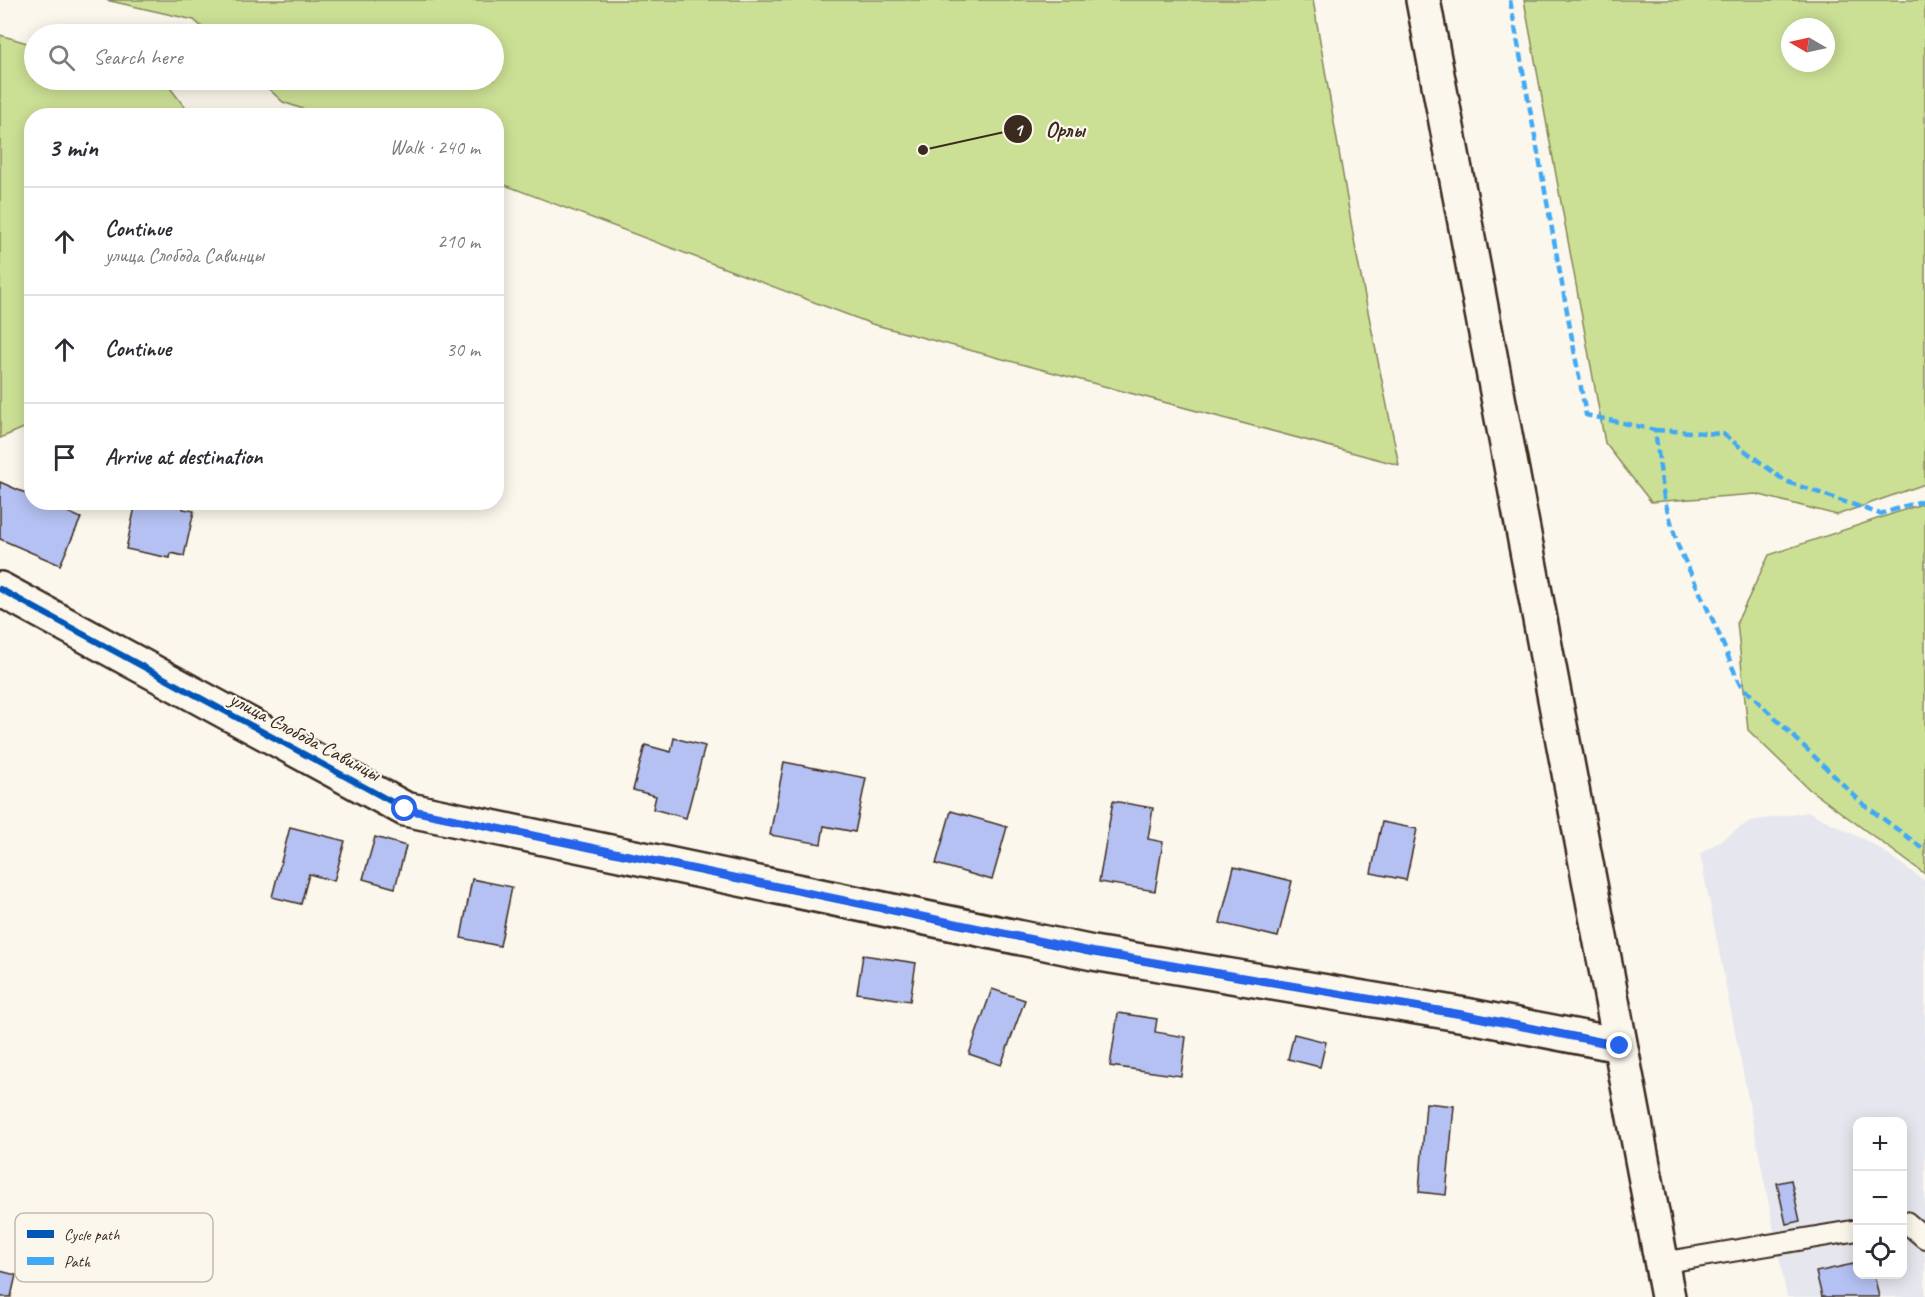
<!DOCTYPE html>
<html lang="en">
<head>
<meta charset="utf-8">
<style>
  body { margin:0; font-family:Caveat,sans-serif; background:#f7f7f7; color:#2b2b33 }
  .controls { position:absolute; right:18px; bottom:18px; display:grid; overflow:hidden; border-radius:12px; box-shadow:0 3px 15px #0003 }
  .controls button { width:54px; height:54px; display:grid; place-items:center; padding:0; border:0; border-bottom:2px solid #e1e1e2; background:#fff; color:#2b2b33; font:30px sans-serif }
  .compass { position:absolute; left:1781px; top:18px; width:54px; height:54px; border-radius:50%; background:#fff; box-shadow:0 3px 15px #0003; rotate:279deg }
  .stop { position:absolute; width:18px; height:18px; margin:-14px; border:4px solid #2563eb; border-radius:50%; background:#fff }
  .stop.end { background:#2563eb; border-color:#fff; box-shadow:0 2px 6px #0008 }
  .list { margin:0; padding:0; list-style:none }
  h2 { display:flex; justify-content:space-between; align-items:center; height:78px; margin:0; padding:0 24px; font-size:26px }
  h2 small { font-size:20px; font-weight:400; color:#7c7c81 }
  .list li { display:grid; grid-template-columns:39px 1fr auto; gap:18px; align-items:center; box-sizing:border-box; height:108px; padding:0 24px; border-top:2px solid #e1e1e2 }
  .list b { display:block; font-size:22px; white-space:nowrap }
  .list p { margin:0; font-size:20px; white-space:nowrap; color:#7c7c81 }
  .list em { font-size:20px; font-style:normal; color:#7c7c81 }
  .icon { flex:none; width:33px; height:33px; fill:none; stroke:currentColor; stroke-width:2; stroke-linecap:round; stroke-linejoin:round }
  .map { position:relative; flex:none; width:1925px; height:1297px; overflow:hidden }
  .search { position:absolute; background:#fff; box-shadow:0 3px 15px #0003; left:24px; top:24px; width:480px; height:66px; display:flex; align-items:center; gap:15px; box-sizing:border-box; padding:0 21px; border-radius:33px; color:#7c7c81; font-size:22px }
  .panel { position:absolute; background:#fff; box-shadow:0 3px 15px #0003; left:24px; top:108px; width:480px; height:402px; border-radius:24px }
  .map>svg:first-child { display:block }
</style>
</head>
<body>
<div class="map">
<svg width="1925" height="1297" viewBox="0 0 1925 1297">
  <rect width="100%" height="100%" fill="#fbf7ec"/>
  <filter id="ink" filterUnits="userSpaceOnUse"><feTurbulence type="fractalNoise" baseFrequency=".0167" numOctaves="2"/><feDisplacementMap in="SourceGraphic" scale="12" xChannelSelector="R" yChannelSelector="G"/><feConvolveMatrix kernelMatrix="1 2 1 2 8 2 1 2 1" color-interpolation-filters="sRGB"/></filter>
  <g filter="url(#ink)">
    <path fill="#e6e7ee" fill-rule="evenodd" d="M 1809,812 L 1873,844 L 1925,881 L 1925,1297 L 1787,1297 L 1700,854 L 1750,821 ZM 1858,1122 L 1902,1122 L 1902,1274 L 1858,1274 Z"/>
    <g fill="#cce095" stroke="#84855a" stroke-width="1.5" fill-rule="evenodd">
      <polygon points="106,0 1313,0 1357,257 1399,465 872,324 497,182 496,116 320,115 283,102 259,80 494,80 494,34 210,34 194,20"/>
      <path d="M 1524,0 L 1925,0 L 1925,484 L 1837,515 L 1756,494 L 1651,502 L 1605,443 ZM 1790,27 L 1826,27 L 1826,63 L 1790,63 Z"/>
      <polygon points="0,35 34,45 34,80 164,80 191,115 32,116 31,425 0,438"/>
      <polygon points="1925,503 1925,874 1809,789 1748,730 1737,622 1769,555"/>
    </g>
    <g fill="#b4c1f2" stroke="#3b2a1e" stroke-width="1.5">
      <polygon points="0,482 32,496 32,502 46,502 81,518 60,565 0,539"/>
      <polygon points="136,502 184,502 183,509 194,511 184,556 171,553 170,558 126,549"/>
      <polygon points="674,738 705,746 686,818 653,809 656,796 633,790 645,745 671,752"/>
      <polygon points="784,762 866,778 855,832 824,826 821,844 770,835"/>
      <polygon points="1113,801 1153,808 1148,839 1163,842 1155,891 1099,882"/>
      <polygon points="951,811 1007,827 992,880 936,864"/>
      <polygon points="1382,822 1417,829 1406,880 1371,873"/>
      <polygon points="290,827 345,841 334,881 309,874 301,904 272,897"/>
      <polygon points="375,837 406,846 395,888 363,879"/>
      <polygon points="1234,867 1292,881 1278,937 1220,923"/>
      <polygon points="472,879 512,887 500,946 461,938"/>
      <polygon points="863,955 916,963 910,1001 857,993"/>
      <polygon points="992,989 1025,1000 1001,1065 969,1054"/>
      <polygon points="1118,1013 1157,1019 1155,1032 1186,1037 1181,1076 1110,1066"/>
      <polygon points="1294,1034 1326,1042 1320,1067 1288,1059"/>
      <polygon points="1426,1103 1454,1106 1446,1195 1419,1192"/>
      <polygon points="1791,1180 1800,1221 1786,1224 1777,1183"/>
      <polygon points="1858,1263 1858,1274 1874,1274 1879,1297 1822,1297 1816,1272"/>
      <polygon points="0,1271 16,1275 11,1297 0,1297"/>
    </g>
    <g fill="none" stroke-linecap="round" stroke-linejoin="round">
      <defs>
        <g id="service">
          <polyline points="1906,1222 1925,1238"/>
          <polyline points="1661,1263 1858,1230"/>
        </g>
        <polyline id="minor" points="0,589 405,809 1093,953 1465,1015 1620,1045"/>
        <polyline id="secondary" points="1423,0 1668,1297"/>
      </defs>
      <use href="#service" stroke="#3b2a1e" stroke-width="24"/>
      <use href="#minor" stroke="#3b2a1e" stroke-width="38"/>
      <use href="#secondary" stroke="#3b2a1e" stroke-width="38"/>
      <use href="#service" stroke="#fbf7ec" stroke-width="20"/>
      <use href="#minor" stroke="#fbf7ec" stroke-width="33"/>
      <use href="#secondary" stroke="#fbf7ec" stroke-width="33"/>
      <g stroke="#3fa9f5" stroke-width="4.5" stroke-dasharray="9 4.5" stroke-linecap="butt">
        <polyline points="1510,0 1586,415 1655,430 1664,498 1678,546 1716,627 1739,683 1862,803 1925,850"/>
        <polyline points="1655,430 1723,434 1785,481 1880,514 1925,500"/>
      </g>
      <defs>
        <polyline id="cycleway" points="0,589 405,809 1093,953 1465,1015 1620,1045"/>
      </defs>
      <use href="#cycleway" stroke="#fbf7ec" stroke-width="10"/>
      <use href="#cycleway" stroke="#0057b8" stroke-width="6"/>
    </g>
  </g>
  <g fill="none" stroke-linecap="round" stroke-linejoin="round" filter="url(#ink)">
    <polyline stroke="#2563eb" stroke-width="8" points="405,809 1093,952 1465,1015 1620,1046"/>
  </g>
  <g text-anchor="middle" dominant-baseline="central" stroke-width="4.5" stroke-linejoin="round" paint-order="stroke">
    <g font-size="21" fill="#3b2a1e" stroke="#fbf7ec">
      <text transform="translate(305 736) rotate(28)">улица Слобода Савинцы</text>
    </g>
  </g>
  <rect x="15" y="1213" width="198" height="69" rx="9" fill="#fbf7ec" stroke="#c1baae" stroke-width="1.5"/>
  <rect x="27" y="1230" width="27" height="8" fill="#0057b8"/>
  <rect x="27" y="1257" width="27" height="8" fill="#3fa9f5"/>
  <g font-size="16" fill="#3b2a1e">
    <text x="64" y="1240">Cycle path</text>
    <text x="64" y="1267">Path</text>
  </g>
  <path fill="none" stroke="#3b2a1e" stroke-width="2" d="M923 150L1018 129"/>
  <g fill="#3b2a1e" stroke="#fbf7ec" stroke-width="2">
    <circle cx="923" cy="150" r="6"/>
    <circle cx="1018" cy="129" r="15"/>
  </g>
  <g font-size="18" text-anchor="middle" font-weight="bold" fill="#fff">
    <text x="1018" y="136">1</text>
  </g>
  <g font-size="22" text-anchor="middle" font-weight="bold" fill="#3b2a1e" stroke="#fbf7ec" stroke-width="4.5" stroke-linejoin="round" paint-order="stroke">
    <text x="1065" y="137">Орлы</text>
  </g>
</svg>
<div class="controls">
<button>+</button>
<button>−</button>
<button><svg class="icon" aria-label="locate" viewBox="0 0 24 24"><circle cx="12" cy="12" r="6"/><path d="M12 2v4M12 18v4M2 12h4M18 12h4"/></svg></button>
</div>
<svg class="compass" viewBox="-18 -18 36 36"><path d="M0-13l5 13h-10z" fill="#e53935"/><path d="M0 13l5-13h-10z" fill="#7c7c81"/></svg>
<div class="stop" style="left:405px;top:809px"></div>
<div class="stop end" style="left:1620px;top:1046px"></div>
<div class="search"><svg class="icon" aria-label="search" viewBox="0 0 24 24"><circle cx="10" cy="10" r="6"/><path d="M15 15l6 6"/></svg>Search here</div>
<section class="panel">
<h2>3 min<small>Walk · 240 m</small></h2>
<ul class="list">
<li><svg class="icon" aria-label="ahead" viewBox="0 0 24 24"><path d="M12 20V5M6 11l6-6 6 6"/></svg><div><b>Continue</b><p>улица Слобода Савинцы</p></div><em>210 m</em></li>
<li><svg class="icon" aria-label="ahead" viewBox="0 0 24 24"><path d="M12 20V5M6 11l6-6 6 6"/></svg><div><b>Continue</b></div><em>30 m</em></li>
<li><svg class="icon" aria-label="arrive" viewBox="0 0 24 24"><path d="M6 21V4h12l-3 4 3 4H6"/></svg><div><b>Arrive at destination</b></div></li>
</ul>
</section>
</div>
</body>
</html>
